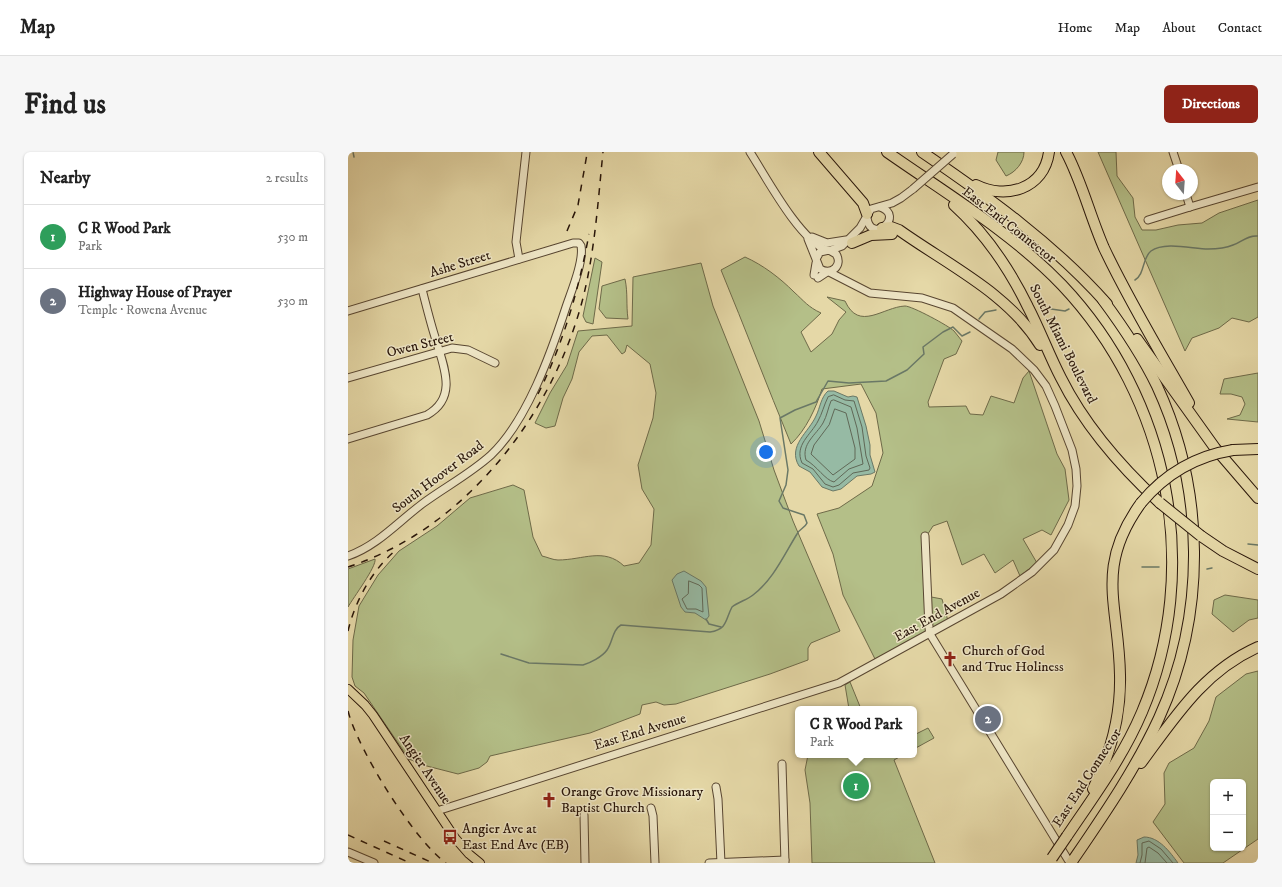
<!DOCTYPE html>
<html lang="en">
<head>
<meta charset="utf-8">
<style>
  body { margin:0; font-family:"IM FELL DW Pica",serif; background:#f6f6f6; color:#222 }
  .controls { position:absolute; right:12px; bottom:12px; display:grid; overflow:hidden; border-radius:6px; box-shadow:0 1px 3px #0004 }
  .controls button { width:36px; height:36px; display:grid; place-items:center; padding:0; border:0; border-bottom:1px solid #e0e0e0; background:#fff; color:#222; font:20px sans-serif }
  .compass { position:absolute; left:814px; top:12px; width:36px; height:36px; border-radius:50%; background:#fff; box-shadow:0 1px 3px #0004; rotate:343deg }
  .you { position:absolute; left:418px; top:300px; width:14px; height:14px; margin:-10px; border:3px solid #fff; border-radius:50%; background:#1a73e8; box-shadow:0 0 0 6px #1a73e833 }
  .badge { display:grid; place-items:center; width:26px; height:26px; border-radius:50%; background:#8f2418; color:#fff; font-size:13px; font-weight:700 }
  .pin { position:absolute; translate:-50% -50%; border:2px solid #fff; box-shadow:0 1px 4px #0006 }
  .popup { position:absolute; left:447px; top:554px; width:122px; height:52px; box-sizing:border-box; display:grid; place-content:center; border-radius:6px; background:#fff; filter:drop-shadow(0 1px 3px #0005); font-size:13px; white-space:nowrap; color:#767676 }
  .popup b { font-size:15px; color:#222 }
  .popup::after { content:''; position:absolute; left:50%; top:100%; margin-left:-8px; border:8px solid transparent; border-top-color:#fff }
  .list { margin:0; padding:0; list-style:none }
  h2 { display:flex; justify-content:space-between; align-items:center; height:52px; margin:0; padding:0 16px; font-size:17px }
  h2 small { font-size:13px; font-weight:400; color:#767676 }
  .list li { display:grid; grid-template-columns:26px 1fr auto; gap:12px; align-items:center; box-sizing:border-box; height:64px; padding:0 16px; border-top:1px solid #e0e0e0 }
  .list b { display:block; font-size:15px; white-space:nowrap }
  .list p { margin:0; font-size:13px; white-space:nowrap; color:#767676 }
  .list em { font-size:13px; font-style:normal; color:#767676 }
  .map { position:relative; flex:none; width:910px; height:711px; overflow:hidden; border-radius:6px }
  header { display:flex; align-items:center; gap:24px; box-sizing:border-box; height:56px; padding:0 20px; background:#fff; border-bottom:1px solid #e0e0e0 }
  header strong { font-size:19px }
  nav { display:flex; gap:22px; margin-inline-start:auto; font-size:14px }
  .intro { display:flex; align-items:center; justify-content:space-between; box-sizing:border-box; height:96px; padding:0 24px }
  h1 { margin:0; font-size:28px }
  .button { padding:10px 18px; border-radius:6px; background:#8f2418; color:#fff; font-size:14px; font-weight:700 }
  main { display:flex; gap:24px; padding:0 24px }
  aside { flex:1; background:#fff; border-radius:6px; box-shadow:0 1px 3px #0004 }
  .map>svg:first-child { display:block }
</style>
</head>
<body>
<header>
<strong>Map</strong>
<nav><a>Home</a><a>Map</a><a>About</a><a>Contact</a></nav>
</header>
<div class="intro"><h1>Find us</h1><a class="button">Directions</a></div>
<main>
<aside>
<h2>Nearby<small>2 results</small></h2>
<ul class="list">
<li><span class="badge" style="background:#2e9e5b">1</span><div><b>C R Wood Park</b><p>Park</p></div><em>530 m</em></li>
<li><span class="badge" style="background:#6b7280">2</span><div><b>Highway House of Prayer</b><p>Temple · Rowena Avenue</p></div><em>530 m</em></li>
</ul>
</aside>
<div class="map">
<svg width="910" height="711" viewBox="0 0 910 711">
  <rect width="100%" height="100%" fill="#e5d8a7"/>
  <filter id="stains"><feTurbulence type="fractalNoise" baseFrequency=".005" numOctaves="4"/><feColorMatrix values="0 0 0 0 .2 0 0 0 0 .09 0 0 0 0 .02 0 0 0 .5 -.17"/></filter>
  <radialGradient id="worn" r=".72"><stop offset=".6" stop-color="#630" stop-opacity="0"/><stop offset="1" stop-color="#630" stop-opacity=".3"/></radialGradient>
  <g fill="#b4bf88" stroke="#6e6a49" fill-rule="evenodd">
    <path d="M 650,0 L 676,0 C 676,10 668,20 658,24 L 648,8 Z"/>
    <polygon points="750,0 768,0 769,24 785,46 787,65 794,78 808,78 830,73 854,71 871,61 910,48 910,165 901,170 884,166 871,176 844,186 837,199"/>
    <path d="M 397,105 C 415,113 432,126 446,140 C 456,149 460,155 473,161 L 453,180 L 463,200 L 484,182 L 491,168 L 498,160 L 479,145 L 497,149 C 511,180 535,155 557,154 C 564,154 601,174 606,179 C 609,182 611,186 614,189 L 608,202 L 596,207 L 580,250 L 581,255 L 618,254 L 622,262 L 635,263 L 643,244 L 666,251 L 675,226 L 681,219 L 709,302 L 717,317 L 721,348 L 703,383 L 694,378 L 675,387 L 689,411 L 672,424 L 665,408 L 647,421 L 636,402 L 614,413 L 599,369 L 585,374 L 576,388 L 578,444 L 594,447 L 600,469 L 528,509 L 495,443 L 485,402 L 469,362 L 491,356 L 524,334 L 535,301 L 528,261 L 513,232 L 474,237 C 468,256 458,278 443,292 C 419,234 397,176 373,118 Z"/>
    <polygon points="247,106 254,110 245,172 238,170 235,164"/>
    <path d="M 353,111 L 365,154 L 411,269 L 426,318 L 445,369 L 492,479 L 463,491 L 460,496 L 460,508 L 422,522 L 328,552 L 316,553 L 308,550 L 294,553 L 292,562 L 242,581 L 142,604 L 139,610 L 131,616 L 110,622 L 75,613 L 61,607 L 16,541 L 7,534 L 4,525 L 5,488 L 11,454 L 30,423 L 51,399 L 89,374 L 122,346 L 165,333 L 176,338 L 185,385 L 194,404 C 199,405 205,408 210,408 C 235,408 256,395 276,414 L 291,411 L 303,393 L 306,357 L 294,337 L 290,313 L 305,266 L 308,241 L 302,212 L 279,193 L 277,200 L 274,202 L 259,183 L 244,184 L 231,200 L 224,227 L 215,246 L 207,274 L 198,276 L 187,271 L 202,241 L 219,213 L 230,179 L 284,174 L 285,125 Z"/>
    <path d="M 277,127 C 280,141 278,153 280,167 L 258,166 L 251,157 L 254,134 Z"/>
    <polygon points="910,221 910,270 879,267 892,263 897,252 894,245 883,242 872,242 876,227"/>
    <path d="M 27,407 C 29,414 5,446 0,455 L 0,417 Z"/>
    <polygon points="877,443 910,448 910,466 901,468 885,480 864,462 866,448"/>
    <path d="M 910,519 L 910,687 L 875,711 L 836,711 L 805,670 L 817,652 L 816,621 L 821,611 L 846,596 L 861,569 L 868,545 L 898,522 ZM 865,630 L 895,630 L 895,696 L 865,696 Z"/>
    <polygon points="502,530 513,557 501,557 497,533"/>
    <polygon points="580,576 586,586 566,597 566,583"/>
    <polygon points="460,603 555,603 546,608 587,711 464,711 462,651 457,618"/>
  </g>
  <g fill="#96baa4" stroke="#6a7866">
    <path d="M 480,239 L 486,239 L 500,245 L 505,244 L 509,245 L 518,274 L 522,293 L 522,303 L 527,320 L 523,322 L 509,324 L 493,337 L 485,339 L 474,335 L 462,320 L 451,314 C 439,294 461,280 468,264 C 472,256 473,245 480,239 Z"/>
    <polygon points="336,419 353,429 358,435 361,464 358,468 347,461 337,460 333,455 324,428 329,422"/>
    <path d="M 796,685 C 811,685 822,700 830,711 L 788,711 L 790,703 L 789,688 Z"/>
  </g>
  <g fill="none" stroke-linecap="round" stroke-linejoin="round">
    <g stroke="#606857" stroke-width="1">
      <path d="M 486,243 L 497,248 L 506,249 L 514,275 L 518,304 L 522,316 L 521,318 L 505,321 L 491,333 L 485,335 L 477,332 L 465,317 L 454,311 C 446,293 463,283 470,269 C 474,262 476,253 480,245 Z"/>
      <path d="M 486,248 L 503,255 L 509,276 L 515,312 L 501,317 L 486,330 C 477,328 469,314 458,308 C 453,292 468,283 475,271 C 479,264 480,256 483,249 Z"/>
      <polygon points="487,257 498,261 507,296 507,307 485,323 463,302 466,293 481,273"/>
      <polygon points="341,429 351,433 354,436 355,460 348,457 339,457 334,447 340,442"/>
      <polyline points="792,711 794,703 794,691 801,689 813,697 825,711"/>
      <polyline points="797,711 799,696 801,695 810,701 819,711"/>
    </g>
    <g stroke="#6a7866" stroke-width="1.5">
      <polyline points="5,0 6,5"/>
      <path d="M 787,128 C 797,122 794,106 803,99 C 817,89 845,97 860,97 C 867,97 878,96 885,93 C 894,90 899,83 910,84"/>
      <polyline points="696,156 717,159 721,157"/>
      <polyline points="631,167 637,160 648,158"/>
      <polyline points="900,392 910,393"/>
      <polyline points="794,415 811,415"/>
      <polyline points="859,417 864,416"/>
      <polyline points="358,467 361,472 373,475"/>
      <path d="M 153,502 L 181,511 L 235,513 C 242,511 254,505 259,498 C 265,490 264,478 273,473 L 362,480 C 380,477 377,468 384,455 C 390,450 399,448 405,443 C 425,428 436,403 449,382 C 451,377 457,376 459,371 L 456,363 L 435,356 L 431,349 L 438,333 L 440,318 L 432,266 L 447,258 L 468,250 L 480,229 L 501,231 L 538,229 L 559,218 L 576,202 L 575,195 L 595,180 L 605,175 L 614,184 L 622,180"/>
    </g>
    <defs>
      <g id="minor">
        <path d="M 402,0 C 418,25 452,89 479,98"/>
        <polyline points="825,0 831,18"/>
        <polyline points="838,42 842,55 910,35"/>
        <path d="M 519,66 C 523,93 558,64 532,55"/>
        <polyline points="800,68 842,55"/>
        <polyline points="464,85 479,91 498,88"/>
        <path d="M 460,87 L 472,117 C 484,124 495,113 488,102 L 481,98 L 472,100 L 468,107"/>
        <polyline points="483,98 494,94 512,76 523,57 544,51 553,46 565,37"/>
        <polyline points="171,107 168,90 178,0"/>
        <polyline points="466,123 468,111"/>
        <polyline points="470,126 479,120"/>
        <path d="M 0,159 L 225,91 L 231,91 L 233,94 C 236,109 223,140 218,155 C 203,201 179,269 143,303 C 122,322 97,335 74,352 C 50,370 29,394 0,404"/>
        <polyline points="0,226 104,196 120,198 147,211"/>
        <path d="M 0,287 L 79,263 C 111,245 95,213 87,185 C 82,169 78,153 74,137"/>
        <polyline points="577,384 581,476 582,482 722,711"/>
        <polyline points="434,612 437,711"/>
        <polyline points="368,635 370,647 373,711"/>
        <polyline points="303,656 305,664 307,711"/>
        <polyline points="89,659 491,531 653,442 684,420 706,398 720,373 727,354 729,334 728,317 724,298 707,254 698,234 686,218 664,197 605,156 574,146 522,141 481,120"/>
        <polyline points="236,663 237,711"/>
        <polyline points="0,700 26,711"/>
        <polyline points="361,711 437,708"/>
      </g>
      <polyline id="major" points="0,537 17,553 25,563 107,686 121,702 132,711"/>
      <g id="highway">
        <polyline points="471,0 515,51 519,62"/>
        <path d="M 539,0 C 599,42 663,80 714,133 C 821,246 855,416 794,560 C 775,605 746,644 719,684"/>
        <path d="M 574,0 C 640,45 706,92 759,152"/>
        <path d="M 718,0 C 734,30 742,64 756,96 C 781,149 812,200 841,251"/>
        <path d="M 628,33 C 658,48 696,37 701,0"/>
        <path d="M 606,53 C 638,82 661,116 680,155 C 692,178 701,203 713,226 C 737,274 773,315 812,351"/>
        <path d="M 534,76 L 543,75 L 551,78 C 600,113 660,141 692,193"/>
        <polyline points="504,91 523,83 544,82"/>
        <polyline points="789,187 867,296 910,346"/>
        <polyline points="885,298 910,297"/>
        <polyline points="853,384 875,399 910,417"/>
        <path d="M 793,611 C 827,565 856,519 910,495"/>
        <path d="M 745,637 C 763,601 773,563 772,523 C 771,453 746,416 793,351"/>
        <path d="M 723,711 C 755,664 787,618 811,566 C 859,461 857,338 809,234 C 794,203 775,175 755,148"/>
      </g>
    </defs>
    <use href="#minor" stroke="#584631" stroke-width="9"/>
    <use href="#major" stroke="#29160a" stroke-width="10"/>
    <use href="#highway" stroke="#29160a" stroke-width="12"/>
    <use href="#minor" stroke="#eee6c6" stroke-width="7"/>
    <use href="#major" stroke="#e5d8a7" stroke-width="8"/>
    <use href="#highway" stroke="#e5d8a7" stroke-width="10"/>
    <g stroke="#29160a" stroke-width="1.5" stroke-dasharray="7 7" stroke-linecap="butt">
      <polyline points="219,79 230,53 239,2"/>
      <path d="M 190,242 C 215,192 231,137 241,82"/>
      <path d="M 0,415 C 117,377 205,263 235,146 C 247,98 250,49 255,0"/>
      <path d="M 0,479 C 7,449 24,418 48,398"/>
      <path d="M 0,559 C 10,598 66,688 98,711"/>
      <polyline points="0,683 62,711"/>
      <polyline points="36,689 85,711"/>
    </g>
    <defs>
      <polyline id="minor-bridge" points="565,37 605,2"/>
      <g id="highway-bridge">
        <path d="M 793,351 C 817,322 848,304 885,298"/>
        <polyline points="812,351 853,384"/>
        <polyline points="704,706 719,684"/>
      </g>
    </defs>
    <use href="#minor-bridge" stroke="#584631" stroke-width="9" stroke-linecap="butt"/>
    <use href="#highway-bridge" stroke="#29160a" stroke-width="12" stroke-linecap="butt"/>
    <use href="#minor-bridge" stroke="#eee6c6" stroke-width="7"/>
    <use href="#highway-bridge" stroke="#e5d8a7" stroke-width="10"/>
  </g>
  <defs>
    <symbol id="church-bare" viewBox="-9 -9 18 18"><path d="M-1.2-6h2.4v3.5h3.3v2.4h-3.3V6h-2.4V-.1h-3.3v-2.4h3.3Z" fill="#8f2418" stroke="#eee6c6" stroke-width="2.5" paint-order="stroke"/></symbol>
    <symbol id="bus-bare" viewBox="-9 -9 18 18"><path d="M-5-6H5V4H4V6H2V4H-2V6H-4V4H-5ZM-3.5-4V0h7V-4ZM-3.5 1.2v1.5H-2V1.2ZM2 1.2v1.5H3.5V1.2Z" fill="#8f2418" stroke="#eee6c6" stroke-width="2.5" paint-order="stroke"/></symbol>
  </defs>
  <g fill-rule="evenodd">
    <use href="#church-bare" x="591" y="496" width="22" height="22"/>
    <use href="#church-bare" x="190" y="637" width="22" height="22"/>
    <use href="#bus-bare" x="91" y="674" width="22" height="22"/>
  </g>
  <g text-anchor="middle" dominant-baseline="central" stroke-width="3" stroke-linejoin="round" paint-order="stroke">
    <g font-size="14" fill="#29160a" stroke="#eee6c6">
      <text transform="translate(661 73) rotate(38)">East End Connector</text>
      <text transform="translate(112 112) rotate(-17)">Ashe Street</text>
      <text transform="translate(715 192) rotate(63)">South Miami Boulevard</text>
      <text transform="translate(72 193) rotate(-14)">Owen Street</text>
      <text transform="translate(90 325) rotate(-37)">South Hoover Road</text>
      <text transform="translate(589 463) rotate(-29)">East End Avenue</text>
      <text transform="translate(292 580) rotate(-17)">East End Avenue</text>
      <text transform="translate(77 617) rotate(56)">Angier Avenue</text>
      <text transform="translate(739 626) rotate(-57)">East End Connector</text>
    </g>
    <g font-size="14" fill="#29160a" stroke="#eee6c6" text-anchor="start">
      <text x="614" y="499">Church of God<tspan x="614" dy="16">and True Holiness</tspan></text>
      <text x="213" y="640">Orange Grove Missionary<tspan x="213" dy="16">Baptist Church</tspan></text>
      <text x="114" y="677">Angier Ave at<tspan x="114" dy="16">East End Ave (EB)</tspan></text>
    </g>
  </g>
  <rect width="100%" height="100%" filter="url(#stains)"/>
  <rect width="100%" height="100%" fill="url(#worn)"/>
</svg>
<div class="controls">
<button>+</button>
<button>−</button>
</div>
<svg class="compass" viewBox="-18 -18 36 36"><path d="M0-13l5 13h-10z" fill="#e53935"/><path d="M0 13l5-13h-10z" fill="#767676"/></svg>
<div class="you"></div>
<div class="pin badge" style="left:508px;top:634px;background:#2e9e5b">1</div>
<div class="popup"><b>C R Wood Park</b>Park</div>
<div class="pin badge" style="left:640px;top:567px;background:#6b7280">2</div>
</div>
</main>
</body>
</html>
